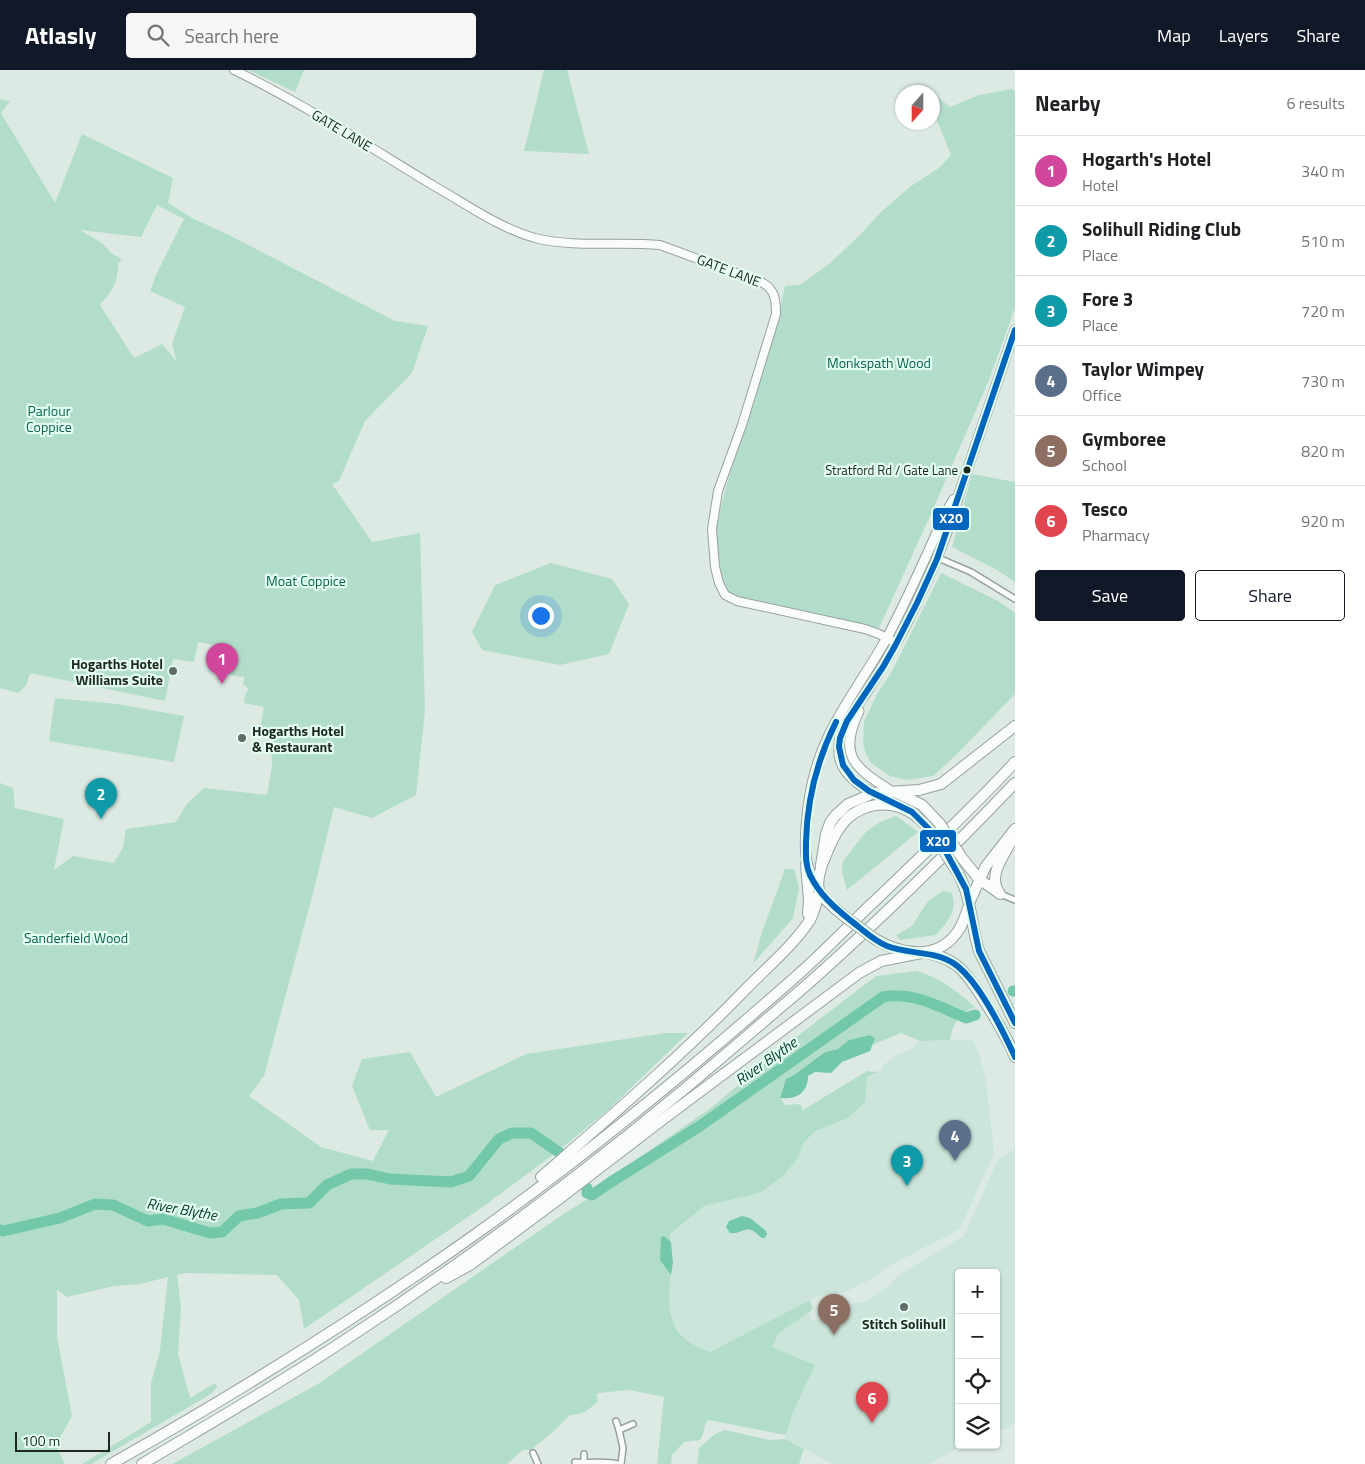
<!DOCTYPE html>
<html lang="en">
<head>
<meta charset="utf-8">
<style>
  body { margin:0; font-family:"Titillium Web",sans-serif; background:#f6f6f6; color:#202124 }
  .controls { position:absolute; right:15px; bottom:15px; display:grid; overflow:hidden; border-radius:5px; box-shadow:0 1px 4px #0004 }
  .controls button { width:45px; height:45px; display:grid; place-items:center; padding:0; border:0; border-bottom:1px solid #e0e0e0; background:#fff; color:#202124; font:25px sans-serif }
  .compass { position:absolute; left:895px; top:15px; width:45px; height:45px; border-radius:50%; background:#fff; box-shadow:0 1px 4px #0004; rotate:201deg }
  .scale { position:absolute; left:15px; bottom:12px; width:95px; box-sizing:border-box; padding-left:5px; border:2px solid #1e2823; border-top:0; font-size:14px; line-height:18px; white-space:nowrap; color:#1e2823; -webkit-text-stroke:4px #e3fdf1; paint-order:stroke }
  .you { position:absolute; left:540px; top:545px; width:18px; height:18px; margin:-12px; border:4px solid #fff; border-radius:50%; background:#1a73e8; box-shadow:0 0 0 8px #1a73e833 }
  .badge { display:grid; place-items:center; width:32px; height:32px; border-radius:50%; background:#111827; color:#fff; font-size:16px; font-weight:700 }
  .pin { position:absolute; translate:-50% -41px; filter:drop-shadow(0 1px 2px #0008) }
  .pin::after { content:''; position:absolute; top:26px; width:18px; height:15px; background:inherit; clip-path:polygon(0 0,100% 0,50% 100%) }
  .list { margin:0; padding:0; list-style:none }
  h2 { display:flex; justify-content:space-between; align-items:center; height:65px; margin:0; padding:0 20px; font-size:21px }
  h2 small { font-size:16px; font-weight:400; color:#757577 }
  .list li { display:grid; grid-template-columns:32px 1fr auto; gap:15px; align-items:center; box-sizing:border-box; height:70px; padding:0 20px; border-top:1px solid #e0e0e0 }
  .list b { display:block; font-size:19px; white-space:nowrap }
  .list p { margin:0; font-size:16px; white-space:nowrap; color:#757577 }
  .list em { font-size:16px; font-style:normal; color:#757577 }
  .actions { display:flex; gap:10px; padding:15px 20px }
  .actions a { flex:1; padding:11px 0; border:1px solid #111827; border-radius:5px; text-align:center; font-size:18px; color:#111827 }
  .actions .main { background:#111827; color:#fff }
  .icon { flex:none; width:28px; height:28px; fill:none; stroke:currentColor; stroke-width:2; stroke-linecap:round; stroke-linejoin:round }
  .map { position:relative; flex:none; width:1015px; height:1394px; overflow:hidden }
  header { display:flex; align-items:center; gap:30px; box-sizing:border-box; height:70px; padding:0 25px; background:#111827; color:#fff }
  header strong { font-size:24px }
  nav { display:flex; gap:28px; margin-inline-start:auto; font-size:18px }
  .search { width:350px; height:45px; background:#f6f6f6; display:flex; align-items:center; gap:12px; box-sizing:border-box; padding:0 18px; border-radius:5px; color:#757577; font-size:19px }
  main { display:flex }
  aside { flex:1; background:#fff }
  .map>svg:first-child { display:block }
</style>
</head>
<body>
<header>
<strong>Atlasly</strong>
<div class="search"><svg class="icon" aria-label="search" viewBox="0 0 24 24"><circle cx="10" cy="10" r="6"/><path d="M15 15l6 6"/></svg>Search here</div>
<nav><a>Map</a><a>Layers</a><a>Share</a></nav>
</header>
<main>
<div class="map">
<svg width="1015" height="1394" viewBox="0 0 1015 1394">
  <rect width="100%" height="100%" fill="#dceae3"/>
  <g fill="#cce5da">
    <polygon points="950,970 973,970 979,984 986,1009 994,1084 960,1159 891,1195 866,1212 845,1222 820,1225 710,1282 685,1269 672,1251 668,1228 673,1193 670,1164 704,1136 760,1123 784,1105 798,1088 804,1072 816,1061 848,1048 867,1007 874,1005 882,999 882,996 898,984 911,979 920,971"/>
    <polygon points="1015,1079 1015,1351 1010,1357 996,1362 996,1203 959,1203 959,1375 963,1375 929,1394 833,1394 785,1369 793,1342 771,1277 778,1264 808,1242 813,1252 849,1234 864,1232 889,1216 899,1205 964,1166 998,1089"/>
  </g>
  <g fill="#b3ddcb" fill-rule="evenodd">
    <polygon points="248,0 304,0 295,22"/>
    <polygon points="544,0 567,0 589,84 524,81"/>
    <polygon points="1012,19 1015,21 1015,238 989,310 930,446 879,558 766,534 727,523 720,504 716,460 725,420 777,254 785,216 800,215 829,194 860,165 881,142 911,116 939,98 951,85 933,40 932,23 950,37 979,25"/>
    <path d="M 0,29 L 10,31 L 1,43 L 55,133 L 82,64 L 173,108 L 168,133 L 194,149 L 229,165 L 395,251 L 428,256 L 412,303 L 365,351 L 339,411 L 332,414 L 372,472 L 420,463 L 425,640 L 416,725 L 372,748 L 334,737 L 313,823 L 264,1006 L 249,1026 L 321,1077 L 373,1091 L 389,1060 L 370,1060 L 352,1016 L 362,989 L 410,982 L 436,1027 L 526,984 L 665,963 L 688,963 L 608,1040 L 558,1081 L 484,1136 L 304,1259 L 299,1230 L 277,1205 L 185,1203 L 177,1205 L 181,1238 L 178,1284 L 190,1328 L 215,1313 L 217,1317 L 211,1324 L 91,1394 L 82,1394 L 151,1352 L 151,1313 L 160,1281 L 168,1207 L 140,1214 L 114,1216 L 67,1227 L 57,1220 L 57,1267 L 72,1346 L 56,1375 L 65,1394 L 0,1394 L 0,713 L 13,718 L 15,738 L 64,749 L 54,800 L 73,786 L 114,793 L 123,777 L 126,759 L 176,752 L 186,735 L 204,718 L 267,725 L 272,696 L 270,659 L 260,657 L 264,637 L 244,633 L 245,625 L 248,620 L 246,616 L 243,615 L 244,607 L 218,603 L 221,580 L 214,579 L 214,575 L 198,572 L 194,592 L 173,589 L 165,631 L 30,603 L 26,616 L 18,623 L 0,618 ZM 157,135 L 184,149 L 156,205 L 150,221 L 185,237 L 172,274 L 177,292 L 162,274 L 134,288 L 100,235 C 112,221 118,214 118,194 L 121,190 L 125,191 L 111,183 L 102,173 L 80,160 L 141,167 Z"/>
    <polygon points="972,404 1015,412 1015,512 997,500 952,477"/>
    <polygon points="551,493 612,509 629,534 609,584 560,595 482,580 472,562 495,515"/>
    <polygon points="941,503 998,531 1015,543 1015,624 956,685 933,706 907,710 890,706 871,693 866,684 863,673 864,652 877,624 891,603"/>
    <polygon points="55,628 117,634 184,646 174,692 49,671"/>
    <polygon points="896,746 918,762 847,820 842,802 843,791 866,762 880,752"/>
    <polygon points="785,799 794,799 799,818 793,848 753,894 762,862"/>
    <path d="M 943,821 L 951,822 C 959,840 947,853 936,865 L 900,870 L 896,865 L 912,856 L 928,831 Z"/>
    <path d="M 916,901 C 939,907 957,921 975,937 C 960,943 952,954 950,970 L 920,971 L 901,963 L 872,975 L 875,968 L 870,965 L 849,970 L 838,979 L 825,982 L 794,1005 L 786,1009 L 780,1028 L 785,1035 L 800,1034 L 803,1040 L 867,1001 L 878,1002 L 867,1007 L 865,1032 L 848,1048 L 816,1061 L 804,1072 L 798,1088 L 784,1105 L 760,1123 L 704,1136 L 670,1164 L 671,1172 L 664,1167 L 665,1197 L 671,1205 C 668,1227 666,1252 685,1269 C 692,1274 702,1278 710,1282 L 810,1230 L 813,1239 L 778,1264 L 772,1277 L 815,1295 L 793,1342 L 786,1365 L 708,1350 C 703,1356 705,1363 700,1370 L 684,1372 L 672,1385 L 671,1394 L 657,1394 L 664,1327 L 629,1320 L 599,1323 L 596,1325 L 598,1331 C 589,1340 582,1345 570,1345 L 554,1361 L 531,1380 L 523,1380 L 507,1394 L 172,1394 L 318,1314 L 562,1145 L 627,1104 L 626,1097 L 712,1037 L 786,975 L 876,906 Z"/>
    <polygon points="725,1360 770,1370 785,1369 804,1379 799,1394 697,1394 699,1378 715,1364"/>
  </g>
  <g fill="#72c8a9">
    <path d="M 870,965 L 875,968 L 870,981 L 842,992 L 831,1003 L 815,1002 L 808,1006 C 808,1023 796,1030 780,1028 L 786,1009 L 794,1005 L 825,982 L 838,979 L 849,970 Z"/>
    <path d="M 742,1146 L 750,1148 L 766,1161 L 767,1164 L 765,1168 L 762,1168 C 759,1166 755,1161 751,1160 C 746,1157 738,1165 730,1163 L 726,1157 L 729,1151 Z"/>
    <polygon points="664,1166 671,1172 673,1193 671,1205 660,1190 661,1167"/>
  </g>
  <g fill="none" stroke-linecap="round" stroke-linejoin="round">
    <g stroke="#72c8a9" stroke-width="11">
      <polyline points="1013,921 1015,921"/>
      <path d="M 587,1118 L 587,1123 L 592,1125 L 611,1112 L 700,1056 L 883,927 C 914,921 939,937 966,948 L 975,945"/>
      <polyline points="0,1160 3,1161 60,1148 95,1134 113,1135 148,1151 163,1149 210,1163 222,1162 239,1146 257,1143 281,1134 309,1133 327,1115 351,1104 367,1104 390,1109 451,1112 469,1106 499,1069 512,1063 531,1063 560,1083"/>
    </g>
    <defs>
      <g id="street">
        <polyline points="936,487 971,502 1015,529"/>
        <polyline points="1000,824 1015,830"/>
        <polyline points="616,1351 619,1360"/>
        <polyline points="533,1383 538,1394"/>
        <polyline points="584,1384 584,1394"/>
        <path d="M 575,1392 C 589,1394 604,1390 618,1394"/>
        <polyline points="621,1394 623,1378 619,1360 633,1354"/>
      </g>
      <path id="secondary" d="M 234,0 C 304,34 368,76 434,116 C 466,134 499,158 535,168 C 575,178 619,171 660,175 L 763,213 C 775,220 776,230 776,244 L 742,355 L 718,421 L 712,459 L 715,497 L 719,513 L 725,525 L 737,531 L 865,559 L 879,564 L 896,573"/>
      <g id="primary">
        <path d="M 859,641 C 837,687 856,698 891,721"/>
        <path d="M 897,736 C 876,724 843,712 839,685 C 839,679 839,671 840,666 C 845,651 857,636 866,623 C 880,601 894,578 906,555 C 927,512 948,467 960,421 L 1015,260"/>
        <path d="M 818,818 C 805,797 804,782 806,757 C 808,726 815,693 829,665 C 846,630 870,599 889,564 C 909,525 927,485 945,444 L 954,429"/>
      </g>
      <g id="highway">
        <polyline points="895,722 922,735 940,754"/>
        <polyline points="962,788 979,809 999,823"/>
        <polyline points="806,794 809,830 808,844"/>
        <polyline points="821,795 826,764 830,753 835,746 848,734 874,723 919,720 941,714 1015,656"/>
        <path d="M 954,797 C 972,822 970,853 979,881 L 1015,953"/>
        <path d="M 1000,824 C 986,806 1005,785 1013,768"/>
        <polyline points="970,831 986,796 1015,759"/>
        <path d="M 844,846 C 836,839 824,831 820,822 C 815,813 822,793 826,785 C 831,773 836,761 845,751 C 851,744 859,740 867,737 C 893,729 915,741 931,761"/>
        <path d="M 875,869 C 904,886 940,891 960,858 C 964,851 966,843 969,836"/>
        <path d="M 927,883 C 937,885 947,888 956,895 C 972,906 1007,967 1015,987"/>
        <path d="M 541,1107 C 610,1047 679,988 743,922 C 763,901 794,875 810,850 C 815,841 817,831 819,821"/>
        <polyline points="446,1208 470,1195 555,1132 666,1047 859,903 881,891 921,883"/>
        <path d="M 111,1394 C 235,1324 356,1249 473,1166 C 587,1085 696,995 801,902 C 828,878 853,851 880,826 C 925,782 972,739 1015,692"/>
        <path d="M 142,1394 C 209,1354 277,1315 342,1272 C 485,1179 619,1077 747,966 C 771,945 796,925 819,904 C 887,843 952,779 1015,713"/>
      </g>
    </defs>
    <use href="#street" stroke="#98a29d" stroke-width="8"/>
    <use href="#secondary" stroke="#98a29d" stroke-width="10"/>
    <use href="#primary" stroke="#98a29d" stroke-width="11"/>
    <use href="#highway" stroke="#98a29d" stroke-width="12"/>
    <use href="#street" stroke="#fafcfb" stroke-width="5"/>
    <use href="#secondary" stroke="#fafcfb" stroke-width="8"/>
    <use href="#primary" stroke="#fafcfb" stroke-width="9"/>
    <use href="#highway" stroke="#fafcfb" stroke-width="10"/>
    <defs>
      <g id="highway-bridge">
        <polyline points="940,754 962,788"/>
        <polyline points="931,761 954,797"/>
        <polyline points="844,846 875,869"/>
      </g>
    </defs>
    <use href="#highway-bridge" stroke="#98a29d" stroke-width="12" stroke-linecap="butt"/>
    <use href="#highway-bridge" stroke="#fafcfb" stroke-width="10"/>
    <defs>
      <g id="bus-1">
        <polyline points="1015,260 937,489 917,533 895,576 883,597 847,651 840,668 839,677 843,695 854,710 869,721 912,742 928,758 946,782 966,819 979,881 1015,953"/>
        <path d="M 836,652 C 817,690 807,729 806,772 C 806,784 805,794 810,805 C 819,824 835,838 850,850 C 862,859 874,871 887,876 C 909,885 936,880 956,895 C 979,912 1003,961 1015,987"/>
      </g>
    </defs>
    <use href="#bus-1" stroke="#e3fdf1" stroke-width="10"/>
    <use href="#bus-1" stroke="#0065bd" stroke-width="6"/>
  </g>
  <circle fill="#1e2823" stroke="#e3fdf1" stroke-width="2" cx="967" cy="400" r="4.5"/>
  <g fill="#606c66" stroke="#e3fdf1" stroke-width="2">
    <circle cx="173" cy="601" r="5"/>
    <circle cx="242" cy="668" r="5"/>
    <circle cx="904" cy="1237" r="5"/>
  </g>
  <g text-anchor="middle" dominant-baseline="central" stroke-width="4.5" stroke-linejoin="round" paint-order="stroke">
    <g font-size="13" fill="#1e2823" stroke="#e3fdf1" text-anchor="end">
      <text x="958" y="400">Stratford Rd / Gate Lane</text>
    </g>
    <g font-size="14" fill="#1e2823" stroke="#e3fdf1">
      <text transform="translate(342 60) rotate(31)">GATE LANE</text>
      <text transform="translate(729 200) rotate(21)">GATE LANE</text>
    </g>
    <g font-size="14" fill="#07664a" stroke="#e3fdf1">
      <text x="879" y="292">Monkspath Wood</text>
      <text x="49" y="340">Parlour<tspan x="49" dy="16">Coppice</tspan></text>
      <text x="306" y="510">Moat Coppice</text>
      <text x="76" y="867">Sanderfield Wood</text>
    </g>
    <g font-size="14" font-weight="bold" fill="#1e2823" stroke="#e3fdf1" text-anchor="end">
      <text x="163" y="593">Hogarths Hotel<tspan x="163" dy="16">Williams Suite</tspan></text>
      <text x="252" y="660" text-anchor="start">Hogarths Hotel<tspan x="252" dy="16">&amp; Restaurant</tspan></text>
      <text x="904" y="1253" text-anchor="middle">Stitch Solihull</text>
    </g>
    <g font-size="15" font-style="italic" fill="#013726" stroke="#e3fdf1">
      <text transform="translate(766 991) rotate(-35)">River Blythe</text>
      <text transform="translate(182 1139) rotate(10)">River Blythe</text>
    </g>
  </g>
  <g stroke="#e3fdf1" stroke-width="2">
    <rect x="932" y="437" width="38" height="24" rx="5" fill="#0065bd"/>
    <rect x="919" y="759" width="38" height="24" rx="5" fill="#0065bd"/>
  </g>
  <g font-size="14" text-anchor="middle" font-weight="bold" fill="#fff">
    <text x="951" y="453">X20</text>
    <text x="938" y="776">X20</text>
  </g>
</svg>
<div class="controls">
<button>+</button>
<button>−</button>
<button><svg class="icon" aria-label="locate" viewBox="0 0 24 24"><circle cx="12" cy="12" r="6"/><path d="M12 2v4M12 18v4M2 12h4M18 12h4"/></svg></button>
<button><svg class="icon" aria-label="layers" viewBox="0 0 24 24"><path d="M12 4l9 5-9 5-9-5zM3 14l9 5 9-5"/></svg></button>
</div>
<svg class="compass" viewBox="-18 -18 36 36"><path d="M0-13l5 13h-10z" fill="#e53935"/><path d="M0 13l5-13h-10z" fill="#757577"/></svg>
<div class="scale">100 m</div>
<div class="you"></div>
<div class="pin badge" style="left:222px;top:614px;background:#d1479c">1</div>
<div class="pin badge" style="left:101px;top:749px;background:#0f9aa8">2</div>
<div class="pin badge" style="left:907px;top:1116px;background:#0f9aa8">3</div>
<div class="pin badge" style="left:955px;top:1091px;background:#5c6f8a">4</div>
<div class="pin badge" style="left:834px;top:1265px;background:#8d6e63">5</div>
<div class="pin badge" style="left:872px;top:1353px;background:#e0444e">6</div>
</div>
<aside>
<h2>Nearby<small>6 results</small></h2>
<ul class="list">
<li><span class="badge" style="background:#d1479c">1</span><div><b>Hogarth's Hotel</b><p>Hotel</p></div><em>340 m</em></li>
<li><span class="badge" style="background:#0f9aa8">2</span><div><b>Solihull Riding Club</b><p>Place</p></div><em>510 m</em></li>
<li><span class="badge" style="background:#0f9aa8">3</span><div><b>Fore 3</b><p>Place</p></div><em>720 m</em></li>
<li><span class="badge" style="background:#5c6f8a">4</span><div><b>Taylor Wimpey</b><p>Office</p></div><em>730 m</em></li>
<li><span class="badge" style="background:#8d6e63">5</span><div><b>Gymboree</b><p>School</p></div><em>820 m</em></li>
<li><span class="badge" style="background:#e0444e">6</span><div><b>Tesco</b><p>Pharmacy</p></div><em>920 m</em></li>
</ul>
<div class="actions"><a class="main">Save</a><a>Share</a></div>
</aside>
</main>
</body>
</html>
